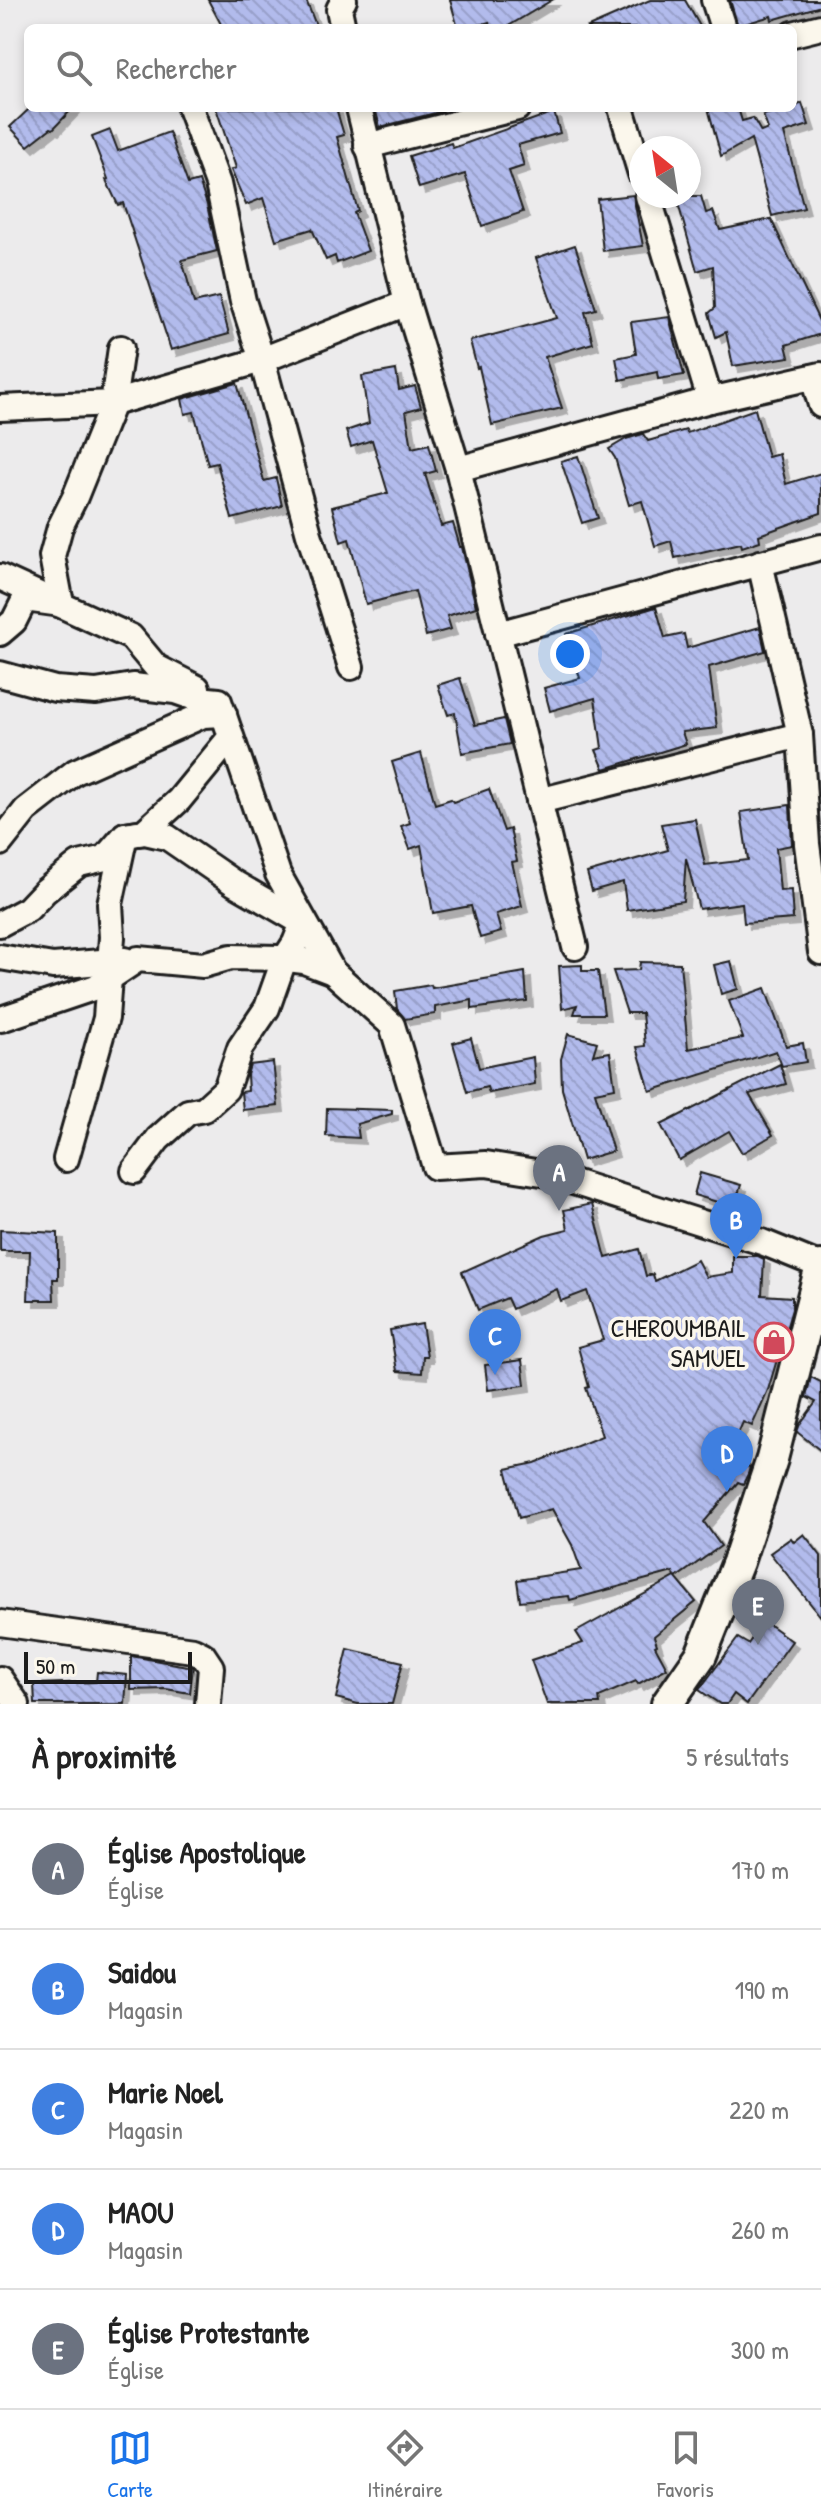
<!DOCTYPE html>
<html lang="fr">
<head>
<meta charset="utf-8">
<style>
  body { margin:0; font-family:"Patrick Hand",sans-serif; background:#f2f2f2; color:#222 }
  .compass { position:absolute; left:629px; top:136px; width:72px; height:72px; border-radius:50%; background:#fff; box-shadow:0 4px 12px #0003; rotate:330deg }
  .scale { position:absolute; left:24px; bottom:20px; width:168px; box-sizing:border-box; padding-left:8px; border:4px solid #1c1c1c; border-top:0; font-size:22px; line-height:28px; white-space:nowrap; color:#1c1c1c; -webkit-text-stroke:6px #fbf7ec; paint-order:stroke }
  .you { position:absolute; left:570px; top:654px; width:28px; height:28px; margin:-20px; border:6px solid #fff; border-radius:50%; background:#1a73e8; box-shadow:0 0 0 12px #1a73e833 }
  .badge { display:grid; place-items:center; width:52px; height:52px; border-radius:50%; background:#1a73e8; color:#fff; font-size:26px; font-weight:700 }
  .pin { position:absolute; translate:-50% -66px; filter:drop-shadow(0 2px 4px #0008) }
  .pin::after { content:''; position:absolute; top:42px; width:28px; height:24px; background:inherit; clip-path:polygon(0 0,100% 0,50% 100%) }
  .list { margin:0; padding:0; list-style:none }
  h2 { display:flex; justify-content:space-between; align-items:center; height:104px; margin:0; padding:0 32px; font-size:34px }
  h2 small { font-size:26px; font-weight:400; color:#767676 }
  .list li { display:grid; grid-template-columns:52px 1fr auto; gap:24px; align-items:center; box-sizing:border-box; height:120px; padding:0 32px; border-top:2px solid #e0e0e0 }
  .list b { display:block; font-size:30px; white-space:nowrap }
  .list p { margin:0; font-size:26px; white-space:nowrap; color:#767676 }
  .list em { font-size:26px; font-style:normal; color:#767676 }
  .icon { flex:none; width:44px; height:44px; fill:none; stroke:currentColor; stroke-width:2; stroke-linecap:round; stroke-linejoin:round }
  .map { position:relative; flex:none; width:821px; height:1704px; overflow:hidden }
  .search { position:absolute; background:#fff; box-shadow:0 4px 12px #0003; left:24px; right:24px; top:24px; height:88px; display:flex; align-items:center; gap:20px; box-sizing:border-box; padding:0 28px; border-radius:12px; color:#767676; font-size:30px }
  .sheet { height:704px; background:#fff }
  nav { display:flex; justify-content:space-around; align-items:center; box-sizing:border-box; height:112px; border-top:2px solid #e0e0e0; background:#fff; font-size:22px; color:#767676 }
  nav a { display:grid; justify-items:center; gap:4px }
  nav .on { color:#1a73e8 }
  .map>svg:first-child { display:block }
</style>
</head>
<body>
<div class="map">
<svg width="821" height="1704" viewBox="0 0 821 1704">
  <defs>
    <pattern id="building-back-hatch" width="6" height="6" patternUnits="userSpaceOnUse" patternTransform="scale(2)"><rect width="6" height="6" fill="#b2bbec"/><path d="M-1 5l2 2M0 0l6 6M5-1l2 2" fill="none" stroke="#98a0ca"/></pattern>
    <filter id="shadow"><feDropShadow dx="6" dy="6" stdDeviation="0" flood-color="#0004"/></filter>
  </defs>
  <rect width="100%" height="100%" fill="#ecebec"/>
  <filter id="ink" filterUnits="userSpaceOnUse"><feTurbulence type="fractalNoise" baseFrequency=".0125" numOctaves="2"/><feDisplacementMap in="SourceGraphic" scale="16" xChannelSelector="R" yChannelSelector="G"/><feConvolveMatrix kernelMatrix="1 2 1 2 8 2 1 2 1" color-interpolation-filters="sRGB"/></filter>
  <g filter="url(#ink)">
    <g fill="url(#building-back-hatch)" stroke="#1c1c1c" stroke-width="2" filter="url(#shadow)">
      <polygon points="208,0 306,0 317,28 223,28"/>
      <polygon points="450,0 552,0 505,28 490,28 489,22 469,28 458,28"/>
      <polygon points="650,0 685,0 701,28 586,28"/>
      <polygon points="730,0 821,0 821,6 772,20 771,16 738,26"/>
      <polygon points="802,103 809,125 784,133 804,208 772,216 751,139 721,156 708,108 738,108 742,121 753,118 761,132 768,129 763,115 793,108"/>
      <polygon points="30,108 73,108 53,129 51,128 28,146 10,127"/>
      <polygon points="216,108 336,108 344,135 337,137 358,211 354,213 368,251 337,263 335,256 326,260 312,229 276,240 263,198 246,205 231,170 236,168"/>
      <polygon points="375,108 443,108 443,111 380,127"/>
      <polygon points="554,112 560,133 518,145 524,166 509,171 523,212 482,226 465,174 419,188 409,156 451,143 453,148"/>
      <polygon points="110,130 118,151 169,132 188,184 199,181 207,205 217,251 182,260 194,303 219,297 229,334 171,350 123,203 118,205 106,180 108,179 92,137"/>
      <polygon points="633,195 643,246 603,251 597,199"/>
      <polygon points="676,196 701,196 706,213 713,211 720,230 771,219 821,325 821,334 786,345 789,357 733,366 726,332 716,337 709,313 715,308 713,266 697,271"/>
      <polygon points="575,245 596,309 585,312 593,343 545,357 562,408 492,425 479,367 477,368 470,341 557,318 536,258"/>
      <polygon points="669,317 684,375 658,379 657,372 620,380 616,358 636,354 631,322"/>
      <polygon points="396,370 399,390 415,386 421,407 406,411 412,448 429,444 436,471 425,474 441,526 453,523 460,547 462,547 476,607 447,616 451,629 426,636 415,591 366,604 349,539 341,542 332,507 388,493 372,440 351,447 346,431 369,423 362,376"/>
      <polygon points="237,383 264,481 276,478 282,506 232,519 217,463 208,465 194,412 185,414 182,399"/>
      <polygon points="755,409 768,457 779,454 786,484 821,473 821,513 759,535 760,541 742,547 741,543 675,558 671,541 655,546 642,501 629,505 615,458 609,449 626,439 643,434 648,441 686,430 687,433"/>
      <polygon points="578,456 598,518 582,523 561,461"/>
      <polygon points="656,607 665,638 684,634 687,648 760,627 765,651 709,667 717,728 682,732 686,744 604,769 596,750 602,748 595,698 550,711 544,688 580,678 566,634"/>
      <polygon points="460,678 475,725 504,719 510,744 462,753 455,713 448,715 438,685"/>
      <polygon points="421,753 435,804 451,799 453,802 489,789 504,831 510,829 517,861 512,862 522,906 496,914 501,932 480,938 471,906 433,913 421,845 410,849 401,826 410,823 392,762"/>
      <polygon points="790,805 792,845 776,848 780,891 791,890 793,919 744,923 742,903 699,909 686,858 683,901 627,910 623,882 592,891 587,873 668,850 661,824 695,819 705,865 748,860 741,812"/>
      <polygon points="731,961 738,989 721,994 714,965"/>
      <polygon points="640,962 680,963 688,1049 743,1038 729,1001 765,988 786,1046 803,1043 806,1062 782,1066 776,1051 650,1091 637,1047 645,1046 642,1013 627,1013 613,971 639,970"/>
      <polygon points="582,965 582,971 598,971 604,1014 574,1014 577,1005 562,1009 559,966"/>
      <polygon points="525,972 527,1001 472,1009 472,1000 435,1007 435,1014 405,1019 397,1009 395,991 431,985 432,988"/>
      <polygon points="568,1034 597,1042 593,1055 610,1052 615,1088 595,1092 613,1151 583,1160 562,1089 561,1059"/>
      <polygon points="471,1038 479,1068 533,1057 535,1084 489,1093 487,1087 467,1092 453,1043"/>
      <polygon points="273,1062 278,1106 243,1110 241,1092 248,1091 247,1075 250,1065"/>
      <polygon points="780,1064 786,1084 749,1094 773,1135 742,1153 729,1131 679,1160 661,1125"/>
      <polygon points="327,1108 392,1110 392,1114 357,1124 359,1138 326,1136"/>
      <polygon points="700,1173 741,1185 734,1207 694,1195"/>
      <polygon points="592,1204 606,1258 639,1249 646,1276 653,1274 655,1281 697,1260 706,1277 733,1273 733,1256 758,1256 764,1259 762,1295 792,1297 792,1309 768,1390 752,1426 743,1422 730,1452 748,1462 747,1466 750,1467 748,1474 743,1484 738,1482 704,1522 721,1546 676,1578 696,1602 654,1636 657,1645 655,1646 667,1668 638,1684 636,1681 599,1697 600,1704 547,1704 531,1660 583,1643 576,1632 675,1577 673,1572 570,1600 569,1596 520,1601 517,1580 581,1570 572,1545 552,1509 519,1518 506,1469 535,1463 602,1436 586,1388 589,1387 578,1347 603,1340 587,1291 561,1301 557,1289 512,1309 507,1298 478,1310 462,1272 544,1235 568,1229 564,1210"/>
      <polygon points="0,1230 58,1233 58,1279 53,1279 54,1300 28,1300 30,1251 0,1251"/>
      <polygon points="422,1324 427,1356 423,1356 422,1373 397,1371 390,1330"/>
      <polygon points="522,1360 525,1385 488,1390 485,1365"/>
      <polygon points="811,1377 821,1382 821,1451 797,1432 800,1424 816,1402 806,1397"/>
      <polygon points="804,1534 821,1556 821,1617 770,1553 791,1538 794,1542"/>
      <polygon points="764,1621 792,1641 747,1704 734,1694 727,1704 720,1704 699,1690 738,1638 748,1644"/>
      <polygon points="348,1649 403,1662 392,1704 358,1704 336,1698"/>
      <polygon points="131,1656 193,1667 190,1693 166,1689 131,1690"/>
      <polygon points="97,1672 127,1675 125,1704 35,1704 34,1684 96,1682"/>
    </g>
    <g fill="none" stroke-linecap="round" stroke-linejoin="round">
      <defs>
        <g id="minor">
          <polyline points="714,0 723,28"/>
          <polyline points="343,28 339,9 344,0"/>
          <polyline points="793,34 821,27"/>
          <polyline points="190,108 218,184 243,301 262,360 309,534 351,667"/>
          <polyline points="359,108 407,303 458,469 575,947"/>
          <polyline points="621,108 641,174"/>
          <polyline points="367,146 517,108"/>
          <polyline points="648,196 710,400"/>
          <polyline points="813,377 821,405"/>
          <polyline points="0,408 113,403 262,360 407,303"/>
          <polyline points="458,469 710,400 821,375"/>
          <polyline points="760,563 800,735 807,844 821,952"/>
          <polyline points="0,577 131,637 156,667 197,688"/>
          <polyline points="0,633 14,621 25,599 61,604 52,556 60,527 75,497 113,403 121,348"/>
          <polyline points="498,634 821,547"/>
          <polyline points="0,674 55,689 96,692 133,686 175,691 198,699 219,701 278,874 333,972 392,1025 435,1167 486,1164 548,1174 762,1242 821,1266"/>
          <polyline points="539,801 800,735"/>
          <polyline points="0,843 26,810 75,772 203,715 224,714"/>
          <polyline points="0,924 28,909 45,891 79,864 105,858 125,835 145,832 167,837 234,883 303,923 295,943 284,960 267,1008 240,1048 226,1089 204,1109 188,1112 158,1139 134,1171"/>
          <polyline points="0,957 53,966 125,960"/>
          <polyline points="1,1019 96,987 138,959 203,965 231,957 279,958 304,961 333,972"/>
          <polyline points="66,1159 106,1018 112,937 110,904 125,835 144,832 179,800 229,739 230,733"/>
          <polyline points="0,1623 193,1650 203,1655 211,1667 208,1704"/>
          <polyline points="0,1679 17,1704"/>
        </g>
        <polyline id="tertiary" points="667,1704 701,1655 738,1562 772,1459 821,1266"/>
      </defs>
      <use href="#minor" stroke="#1c1c1c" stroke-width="30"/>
      <use href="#tertiary" stroke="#1c1c1c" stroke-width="36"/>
      <use href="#minor" stroke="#fbf7ec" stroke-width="24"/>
      <use href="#tertiary" stroke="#fbf7ec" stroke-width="30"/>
    </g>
  </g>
  <defs>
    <symbol id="shop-ring" viewBox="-11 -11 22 22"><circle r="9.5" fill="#fbf7ec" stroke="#d1495b" stroke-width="1.5"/><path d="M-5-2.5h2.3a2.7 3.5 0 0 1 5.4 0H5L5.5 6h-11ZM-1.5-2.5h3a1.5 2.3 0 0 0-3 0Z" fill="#d1495b"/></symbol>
  </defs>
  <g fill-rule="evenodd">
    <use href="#shop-ring" x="752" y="1320" width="44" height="44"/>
  </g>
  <g text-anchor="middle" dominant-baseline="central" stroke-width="7" stroke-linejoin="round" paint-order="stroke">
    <g font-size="26" fill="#1c1c1c" stroke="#fbf7ec" text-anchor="end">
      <text x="746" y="1327">CHEROUMBAIL<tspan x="746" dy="30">SAMUEL</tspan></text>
    </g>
  </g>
</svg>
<svg class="compass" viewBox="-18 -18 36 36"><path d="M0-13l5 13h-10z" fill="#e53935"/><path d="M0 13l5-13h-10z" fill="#767676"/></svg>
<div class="scale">50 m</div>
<div class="you"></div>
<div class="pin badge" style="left:559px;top:1211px;background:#6b7280">A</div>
<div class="pin badge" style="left:736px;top:1259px;background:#3f7fe0">B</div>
<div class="pin badge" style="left:495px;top:1375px;background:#3f7fe0">C</div>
<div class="pin badge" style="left:727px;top:1492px;background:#3f7fe0">D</div>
<div class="pin badge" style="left:758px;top:1645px;background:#6b7280">E</div>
<div class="search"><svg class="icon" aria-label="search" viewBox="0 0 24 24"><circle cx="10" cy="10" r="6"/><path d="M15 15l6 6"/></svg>Rechercher</div>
</div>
<section class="sheet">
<h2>À proximité<small>5 résultats</small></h2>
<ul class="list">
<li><span class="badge" style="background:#6b7280">A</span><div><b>Église Apostolique</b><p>Église</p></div><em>170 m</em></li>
<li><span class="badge" style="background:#3f7fe0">B</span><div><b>Saidou</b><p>Magasin</p></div><em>190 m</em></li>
<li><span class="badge" style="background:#3f7fe0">C</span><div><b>Marie Noel</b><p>Magasin</p></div><em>220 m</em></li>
<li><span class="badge" style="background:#3f7fe0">D</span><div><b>MAOU</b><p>Magasin</p></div><em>260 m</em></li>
<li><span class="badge" style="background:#6b7280">E</span><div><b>Église Protestante</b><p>Église</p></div><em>300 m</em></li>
</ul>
</section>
<nav>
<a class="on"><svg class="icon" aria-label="map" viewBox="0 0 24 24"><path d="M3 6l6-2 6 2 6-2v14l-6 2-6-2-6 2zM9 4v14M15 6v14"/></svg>Carte</a>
<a><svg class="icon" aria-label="directions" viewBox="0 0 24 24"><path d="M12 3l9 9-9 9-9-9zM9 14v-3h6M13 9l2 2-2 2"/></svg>Itinéraire</a>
<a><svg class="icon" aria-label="saved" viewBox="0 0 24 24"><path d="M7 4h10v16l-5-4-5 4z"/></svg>Favoris</a>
</nav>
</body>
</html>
